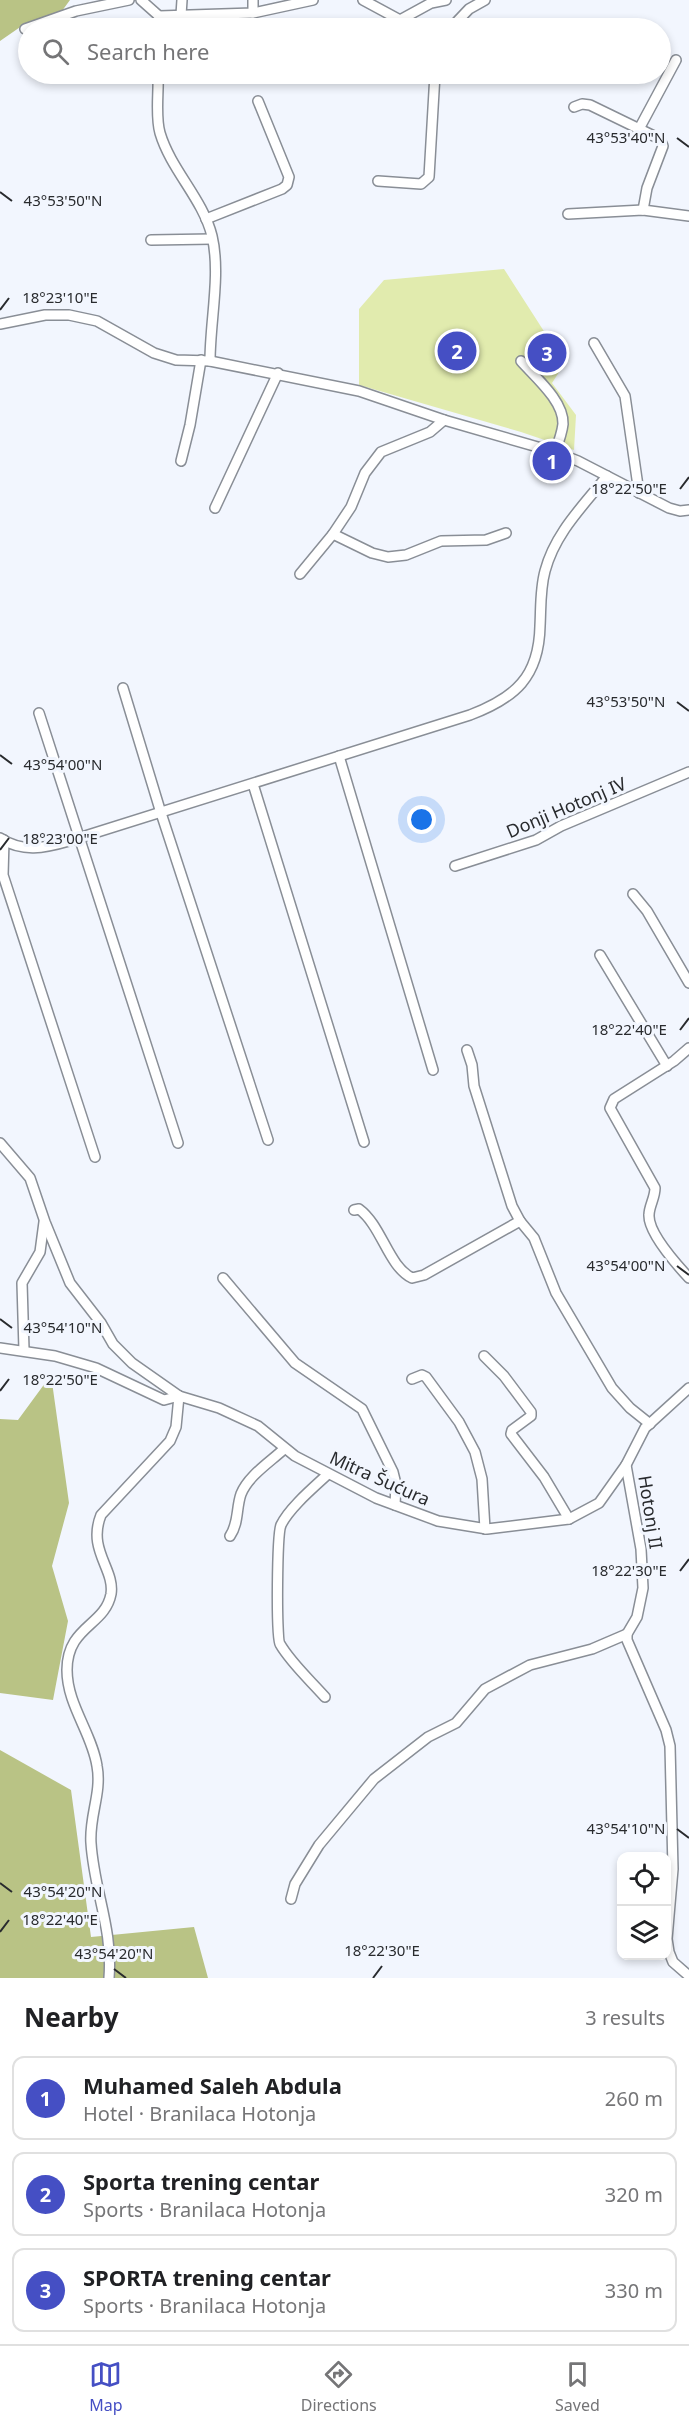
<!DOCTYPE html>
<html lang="en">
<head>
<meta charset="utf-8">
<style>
  body { margin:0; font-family:"Noto Sans",sans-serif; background:#f2f2f2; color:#202124 }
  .controls { position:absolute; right:18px; bottom:18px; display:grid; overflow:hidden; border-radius:12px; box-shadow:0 3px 9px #0003 }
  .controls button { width:54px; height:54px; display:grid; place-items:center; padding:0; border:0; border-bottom:2px solid #e0e0e0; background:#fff; color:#202124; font:30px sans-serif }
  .you { position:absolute; left:422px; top:820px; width:21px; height:21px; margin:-15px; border:4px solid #fff; border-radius:50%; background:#1a73e8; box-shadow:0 0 0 9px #1a73e833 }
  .badge { display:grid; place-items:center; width:39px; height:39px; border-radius:50%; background:#454fc4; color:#fff; font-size:20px; font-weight:700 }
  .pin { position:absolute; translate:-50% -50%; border:3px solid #fff; box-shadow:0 2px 6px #0006 }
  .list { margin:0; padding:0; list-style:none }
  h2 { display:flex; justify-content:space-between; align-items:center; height:78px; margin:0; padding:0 24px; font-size:26px }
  h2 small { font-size:20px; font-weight:400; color:#757577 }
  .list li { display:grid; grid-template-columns:39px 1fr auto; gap:18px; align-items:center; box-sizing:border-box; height:84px; margin:0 12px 12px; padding:0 12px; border:2px solid #e0e0e0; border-radius:12px }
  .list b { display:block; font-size:22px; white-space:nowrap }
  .list p { margin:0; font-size:20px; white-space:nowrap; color:#757577 }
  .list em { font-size:20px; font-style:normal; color:#757577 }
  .icon { flex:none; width:33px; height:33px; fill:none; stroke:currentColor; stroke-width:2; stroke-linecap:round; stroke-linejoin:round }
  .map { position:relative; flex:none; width:689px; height:1978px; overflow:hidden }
  .search { position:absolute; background:#fff; box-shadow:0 3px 9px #0003; left:18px; right:18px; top:18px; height:66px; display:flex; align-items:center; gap:15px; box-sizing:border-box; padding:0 21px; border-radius:33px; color:#757577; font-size:22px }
  .sheet { height:366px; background:#fff }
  nav { display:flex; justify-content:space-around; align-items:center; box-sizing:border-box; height:84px; border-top:2px solid #e0e0e0; background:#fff; font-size:16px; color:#757577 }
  nav a { display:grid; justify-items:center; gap:3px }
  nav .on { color:#454fc4 }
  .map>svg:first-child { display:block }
</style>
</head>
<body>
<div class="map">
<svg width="689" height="1978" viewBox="0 0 689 1978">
  <rect width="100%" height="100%" fill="#f2f6fe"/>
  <polygon fill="#e1ebae" points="504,269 547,336 563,366 552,383 576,415 574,450 521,432 359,385 359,309 384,280"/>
  <g fill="#b9c385">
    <polygon points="0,0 70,0 59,15 26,23 0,41"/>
    <polygon points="51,1375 69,1503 52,1566 68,1621 53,1700 0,1693 0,1419 18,1420"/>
    <polygon points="0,1750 71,1790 91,1937 194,1927 208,1978 0,1978"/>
  </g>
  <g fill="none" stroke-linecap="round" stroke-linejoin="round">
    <defs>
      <g id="street">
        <polyline points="141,0 159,16 253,13 313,0"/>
        <polyline points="253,0 253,13"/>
        <polyline points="363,0 400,20 431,3 446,0"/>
        <polyline points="181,15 182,0"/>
        <polyline points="158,28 159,16"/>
        <polyline points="451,28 469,9 485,0"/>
        <polyline points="25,29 76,11 129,0"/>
        <path d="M 158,74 C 159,92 155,116 160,133 C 171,170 203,199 212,236 C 221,274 210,321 210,361"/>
        <polyline points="89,77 104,74"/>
        <polyline points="574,107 582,104 590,105 660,139 663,146 647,188 643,210"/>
        <polyline points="639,129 676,60"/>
        <polyline points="378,181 421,184 429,177 435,74"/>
        <polyline points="568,214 643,210 689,216"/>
        <polyline points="206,219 282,189 287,185 289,177 258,101"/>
        <polyline points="151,240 212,239"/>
        <polyline points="0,324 45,315 69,315 97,321 154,353 176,360 210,361 359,391 444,420 555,452 578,461 669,508 680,511 689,510"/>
        <polyline points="594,343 625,396 639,493"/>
        <path d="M 521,361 C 535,377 564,401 563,424 C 562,433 558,444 555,452"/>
        <polyline points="181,461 190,425 201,360"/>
        <polyline points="215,508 278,373"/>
        <polyline points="333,534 372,553 388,557 406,555 441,541 486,540 506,533"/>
        <polyline points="300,574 333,534 351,507 365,473 381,452 430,432 444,420"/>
        <polyline points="123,688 161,813 268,1140"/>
        <polyline points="39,713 178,1143"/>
        <polyline points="339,756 433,1070"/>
        <polyline points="253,784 364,1142"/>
        <path d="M 0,838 C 22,853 45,848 69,841 L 470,715 C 515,698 539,677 540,626 C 541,608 540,589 545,571 C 555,533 583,506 607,476"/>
        <polyline points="4,840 3,875 95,1157"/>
        <polyline points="455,866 536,840 561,826 689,772"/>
        <polyline points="633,894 647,911 689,983"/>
        <polyline points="600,955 667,1066"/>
        <path d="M 689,1048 L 674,1061 L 614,1099 L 610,1108 L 655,1188 C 655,1198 649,1206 649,1215 C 648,1233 677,1265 689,1278"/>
        <polyline points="467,1050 472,1065 474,1086 512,1206 520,1221 534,1238 556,1293 612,1388 630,1408 650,1424"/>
        <polyline points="0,1143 30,1178 45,1222 70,1283 101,1323 113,1344 132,1363 179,1396"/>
        <path d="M 354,1210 L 359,1209 C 382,1226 388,1266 412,1278 L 424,1275 L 520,1221"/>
        <polyline points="223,1278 295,1363 362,1409 393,1472 396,1484 395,1505"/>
        <polyline points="0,1348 55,1356 96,1368 164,1400 179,1396 219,1408 258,1426 295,1456 376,1498 438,1521 487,1529 569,1519 599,1503 626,1465 645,1428 689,1388"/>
        <polyline points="24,1350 22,1283 40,1252 44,1222"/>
        <polyline points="484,1356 504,1376 531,1412 531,1416 512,1430 511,1434 544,1477 569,1519"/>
        <polyline points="412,1379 422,1375 426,1377 459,1422 475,1452 482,1479 485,1529"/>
        <polyline points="626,1465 641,1549 643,1588 637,1617 627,1634 627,1640 666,1730 670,1746 673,1869 667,1939 669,1952 673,1962 689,1976"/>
        <path d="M 230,1536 C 239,1523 236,1508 241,1494 C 248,1476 270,1462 284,1449"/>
        <path d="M 325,1697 C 310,1680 291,1663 280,1644 C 276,1638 277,1534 281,1525 C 289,1508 314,1487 328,1474"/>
        <polyline points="291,1899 295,1884 319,1845 374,1779 428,1737 456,1723 485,1689 530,1665 592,1649 627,1634"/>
        <path d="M 109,1978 C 113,1928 94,1891 91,1843 C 89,1816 102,1793 97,1766 C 92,1733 67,1705 67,1670 C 67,1626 105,1626 111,1594 C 115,1569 87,1550 101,1515 L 170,1441 L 176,1427 L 179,1396"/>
      </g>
    </defs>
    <use href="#street" stroke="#898e96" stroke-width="12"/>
    <use href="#street" stroke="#fff" stroke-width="9"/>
  </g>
  <path fill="none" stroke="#292b2e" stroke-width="2" d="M 677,138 L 689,147M 0,192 L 12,201M 0,310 L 9,298M 680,489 L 689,477M 677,702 L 689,711M 0,755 L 12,764M 0,850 L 9,838M 680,1030 L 689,1018M 677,1266 L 689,1275M 0,1319 L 12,1328M 0,1391 L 9,1379M 680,1571 L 689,1559M 677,1829 L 689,1838M 0,1883 L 12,1892M 0,1932 L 9,1920M 114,1969 L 126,1978M 373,1978 L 382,1966"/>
  <g text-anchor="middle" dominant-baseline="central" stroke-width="6" stroke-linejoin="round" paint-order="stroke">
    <g font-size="18" fill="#292b2e" stroke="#f2f6fe">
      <text transform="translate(566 807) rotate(-23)">Donji Hotonj IV</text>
      <text transform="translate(380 1478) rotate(24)">Mitra Šućura</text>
      <text transform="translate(651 1512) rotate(81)">Hotonj II</text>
    </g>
  </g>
  <g font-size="15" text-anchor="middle" fill="#292b2e" stroke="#f2f6fe" stroke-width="6" stroke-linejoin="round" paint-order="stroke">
    <text x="626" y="143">43°53'40"N</text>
    <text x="63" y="206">43°53'50"N</text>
    <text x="60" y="303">18°23'10"E</text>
    <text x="629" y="494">18°22'50"E</text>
    <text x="626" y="707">43°53'50"N</text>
    <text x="63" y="770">43°54'00"N</text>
    <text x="60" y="844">18°23'00"E</text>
    <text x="629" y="1035">18°22'40"E</text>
    <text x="626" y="1271">43°54'00"N</text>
    <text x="63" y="1333">43°54'10"N</text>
    <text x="60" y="1385">18°22'50"E</text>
    <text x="629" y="1576">18°22'30"E</text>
    <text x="626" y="1834">43°54'10"N</text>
    <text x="63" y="1897">43°54'20"N</text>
    <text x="60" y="1925">18°22'40"E</text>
    <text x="382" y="1956">18°22'30"E</text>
    <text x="114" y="1959">43°54'20"N</text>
  </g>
</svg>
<div class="controls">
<button><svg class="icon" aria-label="locate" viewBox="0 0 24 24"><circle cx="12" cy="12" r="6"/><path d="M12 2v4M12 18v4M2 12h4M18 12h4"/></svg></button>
<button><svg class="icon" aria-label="layers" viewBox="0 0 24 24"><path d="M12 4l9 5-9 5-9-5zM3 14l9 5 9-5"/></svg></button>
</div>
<div class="you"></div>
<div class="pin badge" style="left:552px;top:461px">1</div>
<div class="pin badge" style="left:457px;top:351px">2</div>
<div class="pin badge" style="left:547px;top:353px">3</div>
<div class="search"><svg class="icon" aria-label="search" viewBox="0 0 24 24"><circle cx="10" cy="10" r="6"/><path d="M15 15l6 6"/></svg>Search here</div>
</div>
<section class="sheet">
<h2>Nearby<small>3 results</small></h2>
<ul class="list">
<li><span class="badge">1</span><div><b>Muhamed Saleh Abdula</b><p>Hotel · Branilaca Hotonja</p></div><em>260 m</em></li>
<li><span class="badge">2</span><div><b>Sporta trening centar</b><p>Sports · Branilaca Hotonja</p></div><em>320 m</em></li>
<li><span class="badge">3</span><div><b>SPORTA trening centar</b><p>Sports · Branilaca Hotonja</p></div><em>330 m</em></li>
</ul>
</section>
<nav>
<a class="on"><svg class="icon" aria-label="map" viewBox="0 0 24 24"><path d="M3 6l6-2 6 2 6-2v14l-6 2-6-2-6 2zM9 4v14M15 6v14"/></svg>Map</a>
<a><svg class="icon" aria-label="directions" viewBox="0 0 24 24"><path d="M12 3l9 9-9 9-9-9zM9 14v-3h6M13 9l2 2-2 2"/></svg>Directions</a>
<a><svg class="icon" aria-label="saved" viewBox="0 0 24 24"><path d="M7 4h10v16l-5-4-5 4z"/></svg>Saved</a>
</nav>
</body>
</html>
